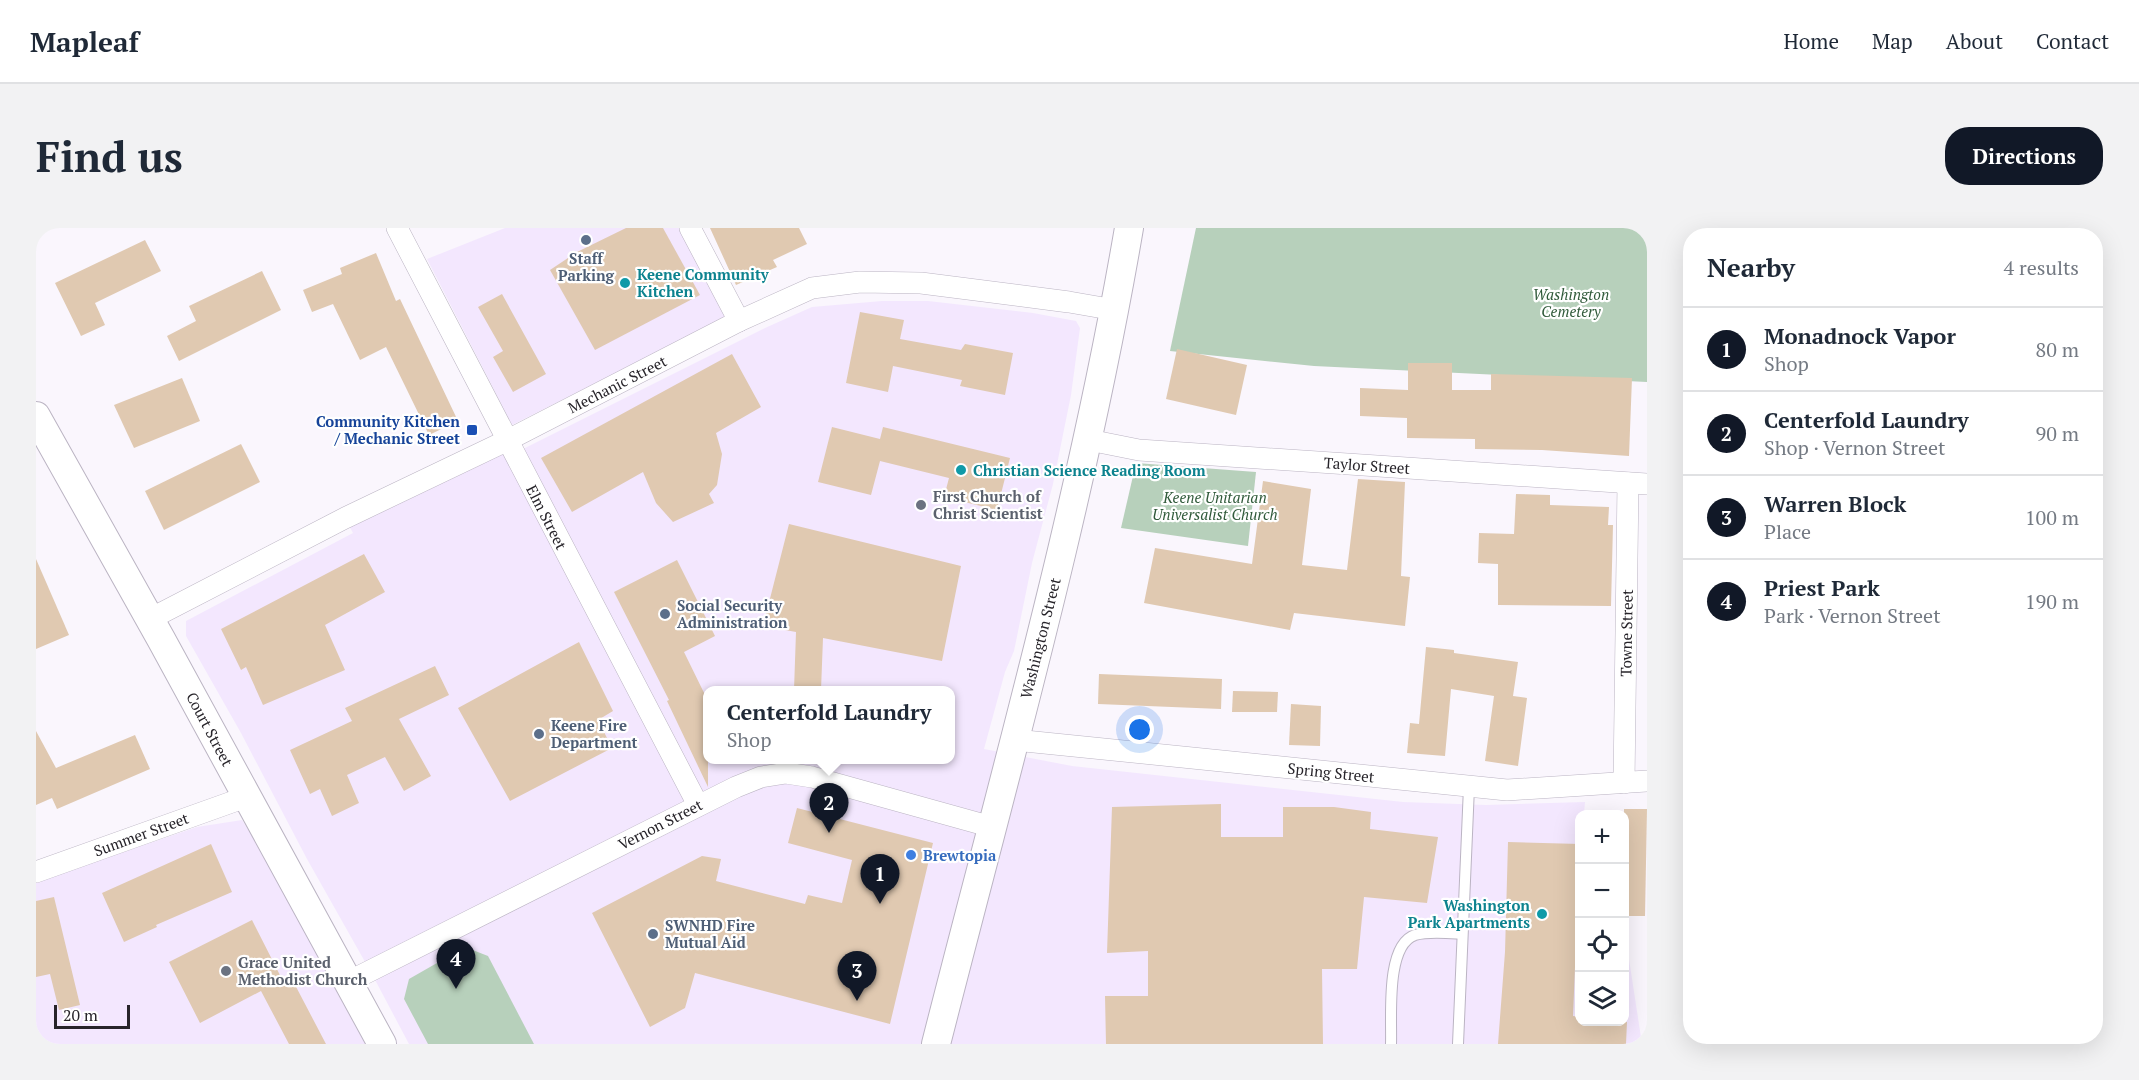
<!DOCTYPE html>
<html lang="en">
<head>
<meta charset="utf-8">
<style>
  body { margin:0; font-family:"PT Serif",serif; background:#f2f2f3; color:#1f2937 }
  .controls { position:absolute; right:18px; bottom:18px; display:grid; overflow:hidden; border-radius:12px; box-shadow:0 6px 24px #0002 }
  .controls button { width:54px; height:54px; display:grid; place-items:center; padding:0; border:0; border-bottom:2px solid #e0e1e3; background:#fff; color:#1f2937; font:30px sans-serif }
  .scale { position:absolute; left:18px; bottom:15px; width:76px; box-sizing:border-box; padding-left:6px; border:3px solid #27242a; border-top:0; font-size:16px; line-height:21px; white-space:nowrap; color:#27242a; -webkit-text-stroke:4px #fff; paint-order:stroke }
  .you { position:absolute; left:1104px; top:502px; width:21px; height:21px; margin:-15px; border:4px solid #fff; border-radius:50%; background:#1a73e8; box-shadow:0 0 0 9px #1a73e833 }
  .badge { display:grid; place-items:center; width:39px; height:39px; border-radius:50%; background:#111827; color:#fff; font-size:20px; font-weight:700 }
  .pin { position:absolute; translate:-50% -50px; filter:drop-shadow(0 2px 3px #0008) }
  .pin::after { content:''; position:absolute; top:32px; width:21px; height:18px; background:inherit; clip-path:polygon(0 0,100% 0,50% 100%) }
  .popup { position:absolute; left:667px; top:458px; width:252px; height:78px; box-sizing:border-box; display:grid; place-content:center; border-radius:12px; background:#fff; filter:drop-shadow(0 2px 4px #0005); font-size:20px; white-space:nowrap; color:#747a83 }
  .popup b { font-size:22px; color:#1f2937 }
  .popup::after { content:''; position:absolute; left:50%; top:100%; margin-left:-12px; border:12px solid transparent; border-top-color:#fff }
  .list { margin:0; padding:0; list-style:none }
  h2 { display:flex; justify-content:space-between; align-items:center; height:78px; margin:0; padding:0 24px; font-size:26px }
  h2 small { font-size:20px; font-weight:400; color:#747a83 }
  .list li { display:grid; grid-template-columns:39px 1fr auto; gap:18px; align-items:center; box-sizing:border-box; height:84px; padding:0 24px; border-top:2px solid #e0e1e3 }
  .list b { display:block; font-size:22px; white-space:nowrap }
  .list p { margin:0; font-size:20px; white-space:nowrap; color:#747a83 }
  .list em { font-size:20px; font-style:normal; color:#747a83 }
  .icon { flex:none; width:33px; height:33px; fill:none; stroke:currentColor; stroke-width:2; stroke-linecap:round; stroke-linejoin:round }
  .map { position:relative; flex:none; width:1611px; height:816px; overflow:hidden; border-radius:24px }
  header { display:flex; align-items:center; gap:36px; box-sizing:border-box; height:84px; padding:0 30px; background:#fff; border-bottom:2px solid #e0e1e3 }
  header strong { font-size:28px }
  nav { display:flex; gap:33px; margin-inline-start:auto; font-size:21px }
  .intro { display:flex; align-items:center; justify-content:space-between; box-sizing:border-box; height:144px; padding:0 36px }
  h1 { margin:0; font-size:42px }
  .button { padding:15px 27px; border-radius:24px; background:#111827; color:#fff; font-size:21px; font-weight:700 }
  main { display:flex; gap:36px; padding:0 36px }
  aside { flex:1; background:#fff; border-radius:24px; box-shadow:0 6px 24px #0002 }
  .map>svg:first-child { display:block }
</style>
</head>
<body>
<header>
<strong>Mapleaf</strong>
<nav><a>Home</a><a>Map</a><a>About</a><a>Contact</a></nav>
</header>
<div class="intro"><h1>Find us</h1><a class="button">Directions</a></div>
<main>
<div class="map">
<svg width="1611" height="816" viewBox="0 0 1611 816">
  <rect width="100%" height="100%" fill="#faf6fd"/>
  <g fill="#f3e7fe" fill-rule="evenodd">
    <polygon points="469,0 648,0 695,87 476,197 391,31"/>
    <path d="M 846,73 L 892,73 L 997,85 L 1040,93 L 1044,100 L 1035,167 L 1017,256 L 996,335 L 978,423 L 969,444 L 948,521 L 1036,538 L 1367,574 L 1450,577 L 1549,574 L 1548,586 L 1544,586 L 1544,794 L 1588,794 L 1588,718 L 1591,718 L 1606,816 L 373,816 L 337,748 L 271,631 L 205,505 L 150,408 L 150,393 L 317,305 L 309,290 L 472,212 L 479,225 L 729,100 L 776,79 ZM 672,462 L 914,462 L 914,532 L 672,532 Z"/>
    <polygon points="206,592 222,617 329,816 0,816 0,654 161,599"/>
  </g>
  <g fill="#b7d0bb">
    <polygon points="1160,0 1611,0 1611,154 1278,138 1134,123"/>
    <polygon points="1100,235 1220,244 1212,318 1085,300"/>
    <polygon points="429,719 452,728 498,816 392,816 368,771 373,751"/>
  </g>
  <g fill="#e0c9b1">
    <polygon points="590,0 627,0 664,67 559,122 514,42 541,24"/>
    <polygon points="674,0 763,0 771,16 737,32 741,39 700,57"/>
    <polygon points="109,12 125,43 59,75 69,97 45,108 19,55"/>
    <polygon points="340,25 360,73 364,71 422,193 393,207 350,119 324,132 297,76 276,84 267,62 306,46 304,40"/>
    <polygon points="226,43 245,82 143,133 131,108 160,93 153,78"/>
    <polygon points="466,66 510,146 477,164 457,129 467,123 442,79"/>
    <polygon points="824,84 868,92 864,111 925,122 929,116 977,125 969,167 924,158 926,152 857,138 852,164 810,155"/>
    <polygon points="1141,121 1211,137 1200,187 1130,171"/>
    <polygon points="696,126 725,179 680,205 686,226 681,257 673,266 678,275 637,294 620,275 607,244 536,284 505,230"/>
    <polygon points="1372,135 1416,135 1416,162 1455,162 1455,146 1596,150 1593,228 1506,222 1439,221 1439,211 1371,210 1371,190 1324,188 1324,160 1372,162"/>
    <polygon points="146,150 164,193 98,220 78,177"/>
    <polygon points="796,199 844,211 847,199 974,230 961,282 908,269 913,250 844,233 835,267 782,254"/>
    <polygon points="205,216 224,254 128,302 109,263"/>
    <polygon points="1322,251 1369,254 1365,348 1374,349 1369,398 1258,385 1254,402 1108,375 1119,320 1216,336 1227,253 1275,261 1266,337 1311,342"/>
    <polygon points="1480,266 1514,267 1514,277 1573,279 1572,297 1577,297 1575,378 1462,377 1462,336 1442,335 1443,305 1478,306"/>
    <polygon points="753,296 925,338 906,433 787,410 785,462 758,462 760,404 727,398"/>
    <polygon points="328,326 349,364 289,397 309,442 227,477 210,439 205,442 185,401"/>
    <polygon points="0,331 33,407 0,421"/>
    <polygon points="641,332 679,408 648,424 672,473 672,559 631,473 633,472 578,364"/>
    <polygon points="543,414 577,483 562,492 576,520 474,573 422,480"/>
    <polygon points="1390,419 1418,422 1418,425 1482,434 1477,468 1491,470 1482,538 1449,533 1458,468 1415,461 1409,528 1371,525 1374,495 1383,496"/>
    <polygon points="399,438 413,467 363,491 395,548 368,563 349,529 311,547 323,575 296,588 284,561 274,566 254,522 316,493 309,480"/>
    <polygon points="1063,446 1186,451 1185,481 1062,476"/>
    <polygon points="1197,463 1242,464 1241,484 1196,484"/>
    <polygon points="1255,476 1285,478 1284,518 1253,517"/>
    <polygon points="0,503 20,540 99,507 114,541 21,581 16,570 0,577"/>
    <polygon points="1185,576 1185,609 1247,609 1247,579 1298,579 1335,584 1334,601 1402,609 1391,675 1328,669 1321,741 1286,741 1287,816 1070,816 1069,768 1112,768 1112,723 1071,725 1076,579"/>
    <polygon points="761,580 897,615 854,796 659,745 649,780 614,799 556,685 666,628 685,631 680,653 769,676 772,667 806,675 816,632 752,615"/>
    <polygon points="1588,581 1611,581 1609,688 1588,688"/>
    <polygon points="1472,614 1544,616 1537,788 1544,789 1544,794 1591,794 1590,816 1462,816 1469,724"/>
    <polygon points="175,616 196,664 120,697 121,699 88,714 66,665"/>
    <polygon points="18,669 44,777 23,782 14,746 0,749 0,673"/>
    <polygon points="216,692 249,757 257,753 290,816 253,816 225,763 164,795 133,734"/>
  </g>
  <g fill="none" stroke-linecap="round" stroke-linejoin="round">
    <defs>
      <g id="lane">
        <path d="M 1355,816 C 1356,790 1349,717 1379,707 C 1393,703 1411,705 1426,706"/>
        <polyline points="1422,816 1433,559"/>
      </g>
      <g id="street">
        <polyline points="361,0 662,577"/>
        <polyline points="654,0 703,93"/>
        <polyline points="1053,212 1103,222 1611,256"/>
        <polyline points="114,391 309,290 472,212 703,93 776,60 824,54 885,55 1033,74 1079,82"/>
        <polyline points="979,512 1471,562 1611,553"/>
        <polyline points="1588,555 1592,255"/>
        <polyline points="0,644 210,569"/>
        <polyline points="312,754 700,559 725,549 750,545 776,549 956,599"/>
      </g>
      <g id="secondary">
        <polyline points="0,188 125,411 346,816"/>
        <path d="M 900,816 C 969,545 1046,275 1093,0"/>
      </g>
    </defs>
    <use href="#lane" stroke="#bbb4c3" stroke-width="12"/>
    <use href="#street" stroke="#bbb4c3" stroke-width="22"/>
    <use href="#secondary" stroke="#bbb4c3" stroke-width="30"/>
    <use href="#lane" stroke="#fff" stroke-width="10"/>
    <use href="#street" stroke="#fff" stroke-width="21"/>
    <use href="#secondary" stroke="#fff" stroke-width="28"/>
  </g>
  <g fill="#5c6f8a" stroke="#fff" stroke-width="2">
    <circle cx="550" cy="12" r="6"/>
    <circle cx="629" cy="386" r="6"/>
    <circle cx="503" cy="506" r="6"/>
    <circle cx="617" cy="706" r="6"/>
  </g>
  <g fill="#0f9aa8" stroke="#fff" stroke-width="2">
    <circle cx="589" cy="55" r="6"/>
    <circle cx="925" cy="242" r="6"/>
    <circle cx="1506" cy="686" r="6"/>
  </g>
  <rect fill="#1a4fb4" stroke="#fff" stroke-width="2" x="430" y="196" width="12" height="12" rx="3"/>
  <g fill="#6b7280" stroke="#fff" stroke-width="2">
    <circle cx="885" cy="277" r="6"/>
    <circle cx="190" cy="743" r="6"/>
  </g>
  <circle fill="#3f7fe0" stroke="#fff" stroke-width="2" cx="875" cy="627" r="6"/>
  <g text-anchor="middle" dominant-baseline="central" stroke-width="4.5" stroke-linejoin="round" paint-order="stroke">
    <g font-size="15" font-weight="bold" fill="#4e5e75" stroke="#fff" text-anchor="start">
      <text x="550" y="30" text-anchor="middle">Staff<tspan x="550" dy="17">Parking</tspan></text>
      <text x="641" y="377">Social Security<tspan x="641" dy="17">Administration</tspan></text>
      <text x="515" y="497">Keene Fire<tspan x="515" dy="17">Department</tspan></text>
      <text x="629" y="697">SWNHD Fire<tspan x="629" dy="17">Mutual Aid</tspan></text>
    </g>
    <g font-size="15" font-weight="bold" fill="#0d838f" stroke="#fff" text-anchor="start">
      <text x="601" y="46">Keene Community<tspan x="601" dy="17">Kitchen</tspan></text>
      <text x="937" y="242">Christian Science Reading Room</text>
      <text x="1494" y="677" text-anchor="end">Washington<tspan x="1494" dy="17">Park Apartments</tspan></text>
    </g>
    <g font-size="15" font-style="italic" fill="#305a3a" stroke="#fff">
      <text x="1535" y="66">Washington<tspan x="1535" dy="17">Cemetery</tspan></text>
      <text x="1179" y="269">Keene Unitarian<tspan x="1179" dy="17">Universalist Church</tspan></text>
    </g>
    <g font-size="15" fill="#27242a" stroke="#fff">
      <text transform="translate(581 156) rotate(-27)">Mechanic Street</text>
      <text transform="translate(1331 237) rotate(4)">Taylor Street</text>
      <text transform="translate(511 289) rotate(63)">Elm Street</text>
      <text transform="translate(1590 405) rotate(-89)">Towne Street</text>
      <text transform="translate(1004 410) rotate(-76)">Washington Street</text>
      <text transform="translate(174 501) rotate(62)">Court Street</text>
      <text transform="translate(1295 544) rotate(6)">Spring Street</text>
      <text transform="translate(624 596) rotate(-27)">Vernon Street</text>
      <text transform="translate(105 606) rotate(-20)">Summer Street</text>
    </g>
    <g font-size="15" font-weight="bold" fill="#164399" stroke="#fff" text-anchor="end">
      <text x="424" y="193">Community Kitchen<tspan x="424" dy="17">/ Mechanic Street</tspan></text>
    </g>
    <g font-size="15" font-weight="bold" fill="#5b616d" stroke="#fff" text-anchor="start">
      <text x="897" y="268">First Church of<tspan x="897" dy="17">Christ Scientist</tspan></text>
      <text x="202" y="734">Grace United<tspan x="202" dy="17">Methodist Church</tspan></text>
    </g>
    <g font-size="15" font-weight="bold" fill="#366cbe" stroke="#fff" text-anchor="start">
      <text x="887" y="627">Brewtopia</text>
    </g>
  </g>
</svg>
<div class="controls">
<button>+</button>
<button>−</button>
<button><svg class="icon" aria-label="locate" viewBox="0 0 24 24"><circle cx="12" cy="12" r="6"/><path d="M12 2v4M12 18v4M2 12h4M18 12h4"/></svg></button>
<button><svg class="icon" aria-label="layers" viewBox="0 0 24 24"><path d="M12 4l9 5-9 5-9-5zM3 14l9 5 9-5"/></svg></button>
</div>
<div class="scale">20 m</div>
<div class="you"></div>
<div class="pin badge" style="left:844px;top:676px">1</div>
<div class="pin badge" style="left:793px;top:605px">2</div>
<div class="popup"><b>Centerfold Laundry</b>Shop</div>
<div class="pin badge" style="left:821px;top:773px">3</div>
<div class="pin badge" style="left:420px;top:761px">4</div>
</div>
<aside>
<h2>Nearby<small>4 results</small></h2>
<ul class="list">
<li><span class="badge">1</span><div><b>Monadnock Vapor</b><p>Shop</p></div><em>80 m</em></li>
<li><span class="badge">2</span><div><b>Centerfold Laundry</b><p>Shop · Vernon Street</p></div><em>90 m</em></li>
<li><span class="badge">3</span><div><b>Warren Block</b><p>Place</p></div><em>100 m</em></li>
<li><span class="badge">4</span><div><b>Priest Park</b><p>Park · Vernon Street</p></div><em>190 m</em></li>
</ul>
</aside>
</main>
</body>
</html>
